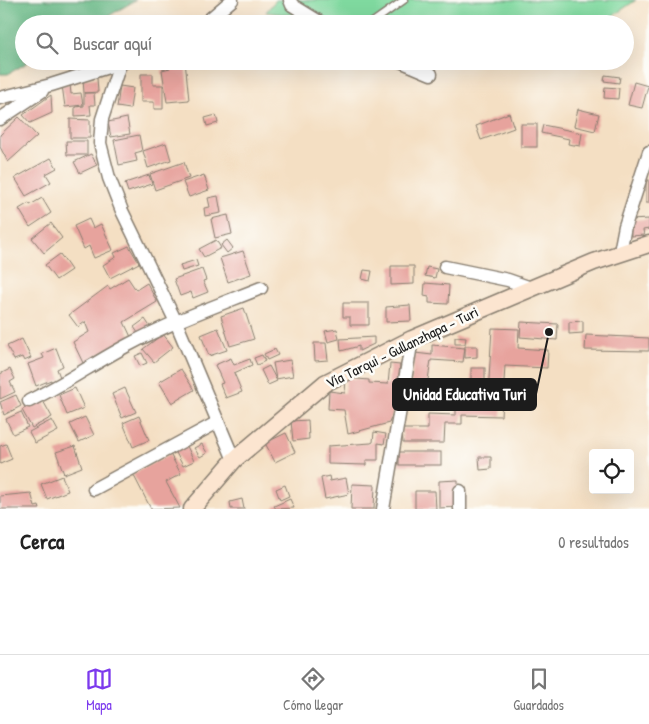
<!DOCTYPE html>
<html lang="es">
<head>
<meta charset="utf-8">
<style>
  body { margin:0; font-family:"Patrick Hand",sans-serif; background:#f2f2f2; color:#222 }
  .controls { position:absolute; right:15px; bottom:15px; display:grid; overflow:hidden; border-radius:5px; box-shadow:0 5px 20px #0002 }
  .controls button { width:45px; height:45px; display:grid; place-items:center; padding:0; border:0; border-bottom:1px solid #e0e0e0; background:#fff; color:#222; font:25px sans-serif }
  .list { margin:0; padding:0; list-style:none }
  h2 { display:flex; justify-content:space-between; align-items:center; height:65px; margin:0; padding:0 20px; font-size:21px }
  h2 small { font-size:16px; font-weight:400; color:#767676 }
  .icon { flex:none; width:28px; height:28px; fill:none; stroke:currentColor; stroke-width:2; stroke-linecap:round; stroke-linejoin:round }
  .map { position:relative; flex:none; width:649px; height:509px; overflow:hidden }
  .search { position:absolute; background:#fff; box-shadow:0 5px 20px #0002; left:15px; right:15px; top:15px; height:55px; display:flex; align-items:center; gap:12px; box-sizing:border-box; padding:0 18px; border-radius:28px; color:#767676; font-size:19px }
  .sheet { height:145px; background:#fff }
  nav { display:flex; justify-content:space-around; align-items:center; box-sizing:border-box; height:70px; border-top:1px solid #e0e0e0; background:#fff; font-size:14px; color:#767676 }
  nav a { display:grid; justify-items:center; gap:2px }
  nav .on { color:#7c3aed }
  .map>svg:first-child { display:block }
</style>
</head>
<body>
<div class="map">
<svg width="649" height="509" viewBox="0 0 649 509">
  <rect width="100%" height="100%" fill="#fdfcf7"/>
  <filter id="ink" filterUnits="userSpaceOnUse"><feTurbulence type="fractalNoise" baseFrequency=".02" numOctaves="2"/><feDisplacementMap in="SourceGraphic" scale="10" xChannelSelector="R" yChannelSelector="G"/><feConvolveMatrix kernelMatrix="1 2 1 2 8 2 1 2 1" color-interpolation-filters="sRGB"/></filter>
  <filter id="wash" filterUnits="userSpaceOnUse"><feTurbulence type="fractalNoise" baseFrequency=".0096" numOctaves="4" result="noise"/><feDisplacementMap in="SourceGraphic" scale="20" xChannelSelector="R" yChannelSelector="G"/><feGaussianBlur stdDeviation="1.12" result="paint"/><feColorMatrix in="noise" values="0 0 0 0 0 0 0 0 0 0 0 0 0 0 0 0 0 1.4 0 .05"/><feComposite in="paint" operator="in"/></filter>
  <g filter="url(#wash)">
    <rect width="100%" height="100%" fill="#f4dfc3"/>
    <polygon fill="#7fd99f" stroke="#4e7a5e" points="276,0 636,0 601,24 360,24 266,12"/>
    <polygon fill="#67b986" stroke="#426a51" points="0,0 136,0 95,24 24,24 24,61 30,61 8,74 0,74"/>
    <g id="blocks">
      <g fill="#e7a39d">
        <polygon points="168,61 185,61 189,100 167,102 162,70 170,68"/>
        <polygon points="141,74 153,74 153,85 163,85 163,109 154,109 154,102 141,102"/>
        <polygon points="605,75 620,77 619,83 604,81"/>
        <polygon points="97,78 98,92 84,93 83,79"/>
        <polygon points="634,82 648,86 642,108 628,105"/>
        <polygon points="70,84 71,94 81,93 83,105 65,107 62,85"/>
        <polygon points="120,86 133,88 130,109 117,107"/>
        <polygon points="605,87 619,88 618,99 604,98"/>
        <polygon points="84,93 94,93 95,105 90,105 91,115 75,116 75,107 84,106"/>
        <polygon points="51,95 52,113 30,123 23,115"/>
        <polygon points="578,109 599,114 595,131 574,126"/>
        <polygon points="509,113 514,128 481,140 476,126"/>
        <polygon points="216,115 218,123 207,126 205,118"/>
        <polygon points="19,117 37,136 8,162 0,147 0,135"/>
        <polygon points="127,118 130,134 111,137 108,122"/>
        <polygon points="70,119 90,120 90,138 70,138"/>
        <rect x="521" y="124" width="16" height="23"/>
        <polygon points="543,125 582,133 580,146 568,144 569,139 541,133"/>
        <polygon points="139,135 142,151 135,153 137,161 119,165 114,140"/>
        <polygon points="66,141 87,141 87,155 67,155"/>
        <polygon points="166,143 171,160 148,168 143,151"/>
        <polygon points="91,154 97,165 80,173 74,162"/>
        <polygon points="51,158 57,168 46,174 51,182 26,196 15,178"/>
        <polygon points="184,162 189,178 155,190 150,174"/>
        <polygon points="149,175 152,184 128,192 125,183"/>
        <polygon points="204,175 209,190 189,197 183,182"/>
        <rect x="646" y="180" width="3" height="23"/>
        <polygon points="218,196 221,213 205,216 204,208 210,207 208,198"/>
        <polygon points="42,198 51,213 30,227 19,209 29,203 30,205"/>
        <polygon points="228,215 232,234 215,238 211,219"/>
        <polygon points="89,219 93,228 101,224 113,250 94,258 89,246 84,249 74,226"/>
        <polygon points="649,219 649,229 643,230 644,235 631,236 630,220"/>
        <polygon points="51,223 62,238 44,253 32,238"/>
        <polygon points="216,240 221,248 204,257 199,249"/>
        <polygon points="227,240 233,248 227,253 221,245"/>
        <polygon points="129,246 139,263 110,278 103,265 116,257 114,253"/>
        <polygon points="243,251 251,274 228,282 220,258"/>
        <polygon points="60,254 71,270 56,280 45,265"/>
        <polygon points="196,260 198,266 182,271 180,265"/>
        <polygon points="391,266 414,266 414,284 391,285"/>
        <polygon points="427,267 437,269 435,278 425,276"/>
        <polygon points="202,269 206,280 203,281 208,292 193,298 191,292 180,296 174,279"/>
        <polygon points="364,270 372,271 370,281 362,279"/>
        <polygon points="128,278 136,290 147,283 157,302 124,322 131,337 83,363 73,342 89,332 85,322 78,327 69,315 108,286 110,289"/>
        <polygon points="425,283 449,285 448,304 429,303 429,297 424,296"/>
        <polygon points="343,303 369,303 369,325 350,325 350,317 343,317"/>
        <polygon points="410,305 411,321 386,322 386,307"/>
        <polygon points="244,308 254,339 230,346 221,316"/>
        <polygon points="145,319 151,328 140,336 134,327"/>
        <polygon points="583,321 583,333 569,334 569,322"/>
        <polygon points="521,322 558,324 557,340 520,337"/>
        <polygon points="218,328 227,350 209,356 201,335"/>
        <polygon points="492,328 519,329 518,348 548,350 547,368 505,366 503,397 488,396"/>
        <polygon points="337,329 339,339 328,342 325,331"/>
        <polygon points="163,334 173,347 154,362 143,349"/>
        <polygon points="586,335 649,338 649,351 585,350"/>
        <polygon points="374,337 374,344 359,351 359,346 341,351 340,339"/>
        <polygon points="455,337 466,338 465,344 455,344"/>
        <polygon points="22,339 31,358 24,361 22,357 14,360 7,346"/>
        <polygon points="314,343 326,343 328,360 315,361"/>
        <polygon points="432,345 465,348 463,362 431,360 425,400 409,398 415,353 432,355"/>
        <polygon points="465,346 477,346 477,357 465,358"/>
        <polygon points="56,348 63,366 57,369 61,380 52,384 51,380 36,386 28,364 44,358 42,354"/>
        <polygon points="275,349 278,355 267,360 264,354"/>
        <polygon points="142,353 147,363 140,366 135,356"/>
        <polygon points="262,355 265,361 257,365 254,358"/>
        <polygon points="231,358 234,365 250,359 252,365 234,373 242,392 226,398 220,384 223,383 215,365"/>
        <polygon points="290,360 293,376 276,379 273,363"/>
        <polygon points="390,364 400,365 396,405 389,423 348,434 344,410 328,409 329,391 345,393 346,378 369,380 369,383 388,384"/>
        <polygon points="269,366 277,381 268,385 261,370"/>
        <rect x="471" y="368" width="14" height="31"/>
        <polygon points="10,369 15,379 10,382 15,392 0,399 0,374"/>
        <polygon points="181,369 194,390 172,403 159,382"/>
        <polygon points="75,388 84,408 67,415 59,395"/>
        <polygon points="125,388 136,412 122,418 112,394"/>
        <polygon points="16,395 21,406 4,415 0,402"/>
        <polygon points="42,399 52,417 32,428 22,410"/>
        <polygon points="456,399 502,401 501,416 462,415 462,424 445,424 444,443 403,443 402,429 428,429 428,414 456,415"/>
        <polygon points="21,412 28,427 13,434 6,419"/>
        <polygon points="139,416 149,440 133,447 123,423"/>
        <polygon points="85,417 94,435 79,442 70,424"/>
        <polygon points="52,420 58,431 35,443 29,432"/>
        <polygon points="308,420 309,439 293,441 291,421"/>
        <polygon points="374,432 386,434 384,444 378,443 378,460 366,460 366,465 328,464 328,446 371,443 373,442"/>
        <polygon points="286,433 295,452 275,462 265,443"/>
        <polygon points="6,444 12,459 0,464 0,446"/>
        <polygon points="186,444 194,461 183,466 174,449"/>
        <polygon points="202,444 207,453 200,457 194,448"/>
        <polygon points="75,446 82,467 64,474 56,452"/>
        <rect x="399" y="452" width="42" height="13"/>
        <polygon points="170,454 181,474 166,482 180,508 151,509 133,474"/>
        <polygon points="479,457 491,457 491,469 480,470"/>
        <polygon points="62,476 68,491 47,499 41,484"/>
        <polygon points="329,476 330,481 346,478 349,494 325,499 321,478"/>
        <polygon points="458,480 458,507 439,508 439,481"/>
        <polygon points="352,484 375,485 374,509 351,509"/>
        <polygon points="285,485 289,496 280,500 276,489"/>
        <polygon points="415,491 435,491 436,509 415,509"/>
        <polygon points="31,493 35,507 39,506 40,509 0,509 0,496"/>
        <polygon points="242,499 244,509 231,509 230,502"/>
        <polygon points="290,499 294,508 276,509 274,506"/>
      </g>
    </g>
  </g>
  <g filter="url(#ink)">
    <use href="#blocks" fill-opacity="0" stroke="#887e70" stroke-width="1"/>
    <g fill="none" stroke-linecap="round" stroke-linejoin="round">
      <defs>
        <polyline id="service" points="370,24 404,0"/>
        <g id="minor">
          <polyline points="290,0 292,5 323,24"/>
          <polyline points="204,24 232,0"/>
          <polyline points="400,61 431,74"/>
          <polyline points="120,64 102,119 100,143 109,178 122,211 176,322 234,460"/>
          <polyline points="0,98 51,85 124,62"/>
          <polyline points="0,119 42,91"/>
          <polyline points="620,252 625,226 649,152"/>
          <polyline points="445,267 508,280 531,288"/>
          <path d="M 29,401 C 63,385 94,363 128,345 C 171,322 216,306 261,288"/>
          <polyline points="94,489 218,422"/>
          <polyline points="383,509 412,339"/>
          <polyline points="460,509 460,491"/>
        </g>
        <polyline id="secondary" points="192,509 234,460 325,383 412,339 511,297 594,262 649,244"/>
      </defs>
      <use href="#service" stroke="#887e70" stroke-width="9"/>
      <use href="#minor" stroke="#887e70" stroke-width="15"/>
      <use href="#secondary" stroke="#887e70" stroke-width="19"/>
      <use href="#service" stroke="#fff" stroke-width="6"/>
      <use href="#minor" stroke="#fff" stroke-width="12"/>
      <use href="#secondary" stroke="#fce5d0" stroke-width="16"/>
    </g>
  </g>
  <g text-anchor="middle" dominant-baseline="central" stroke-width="5" stroke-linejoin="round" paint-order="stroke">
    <g font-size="15" fill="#1c1c1c" stroke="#fdfcf7">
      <text transform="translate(402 347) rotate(-26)">Vía Tarqui - Gullanzhapa - Turi</text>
    </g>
  </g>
  <path fill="none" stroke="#1c1c1c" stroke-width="2" d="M549 332L536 394"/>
  <circle fill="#1c1c1c" stroke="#fdfcf7" stroke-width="2" cx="549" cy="332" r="5"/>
  <rect fill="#1c1c1c" stroke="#1c1c1c" stroke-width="2" x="393" y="379" width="143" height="31" rx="5"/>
  <g font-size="16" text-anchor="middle" font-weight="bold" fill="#fff">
    <text x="465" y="400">Unidad Educativa Turi</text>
  </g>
</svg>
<div class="controls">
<button><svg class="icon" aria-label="locate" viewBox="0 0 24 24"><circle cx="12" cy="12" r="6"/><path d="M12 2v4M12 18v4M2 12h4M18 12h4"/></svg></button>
</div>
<div class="search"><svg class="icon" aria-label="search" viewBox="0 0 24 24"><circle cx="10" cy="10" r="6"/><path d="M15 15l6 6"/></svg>Buscar aquí</div>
</div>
<section class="sheet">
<h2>Cerca<small>0 resultados</small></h2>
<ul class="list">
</ul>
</section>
<nav>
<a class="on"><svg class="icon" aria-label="map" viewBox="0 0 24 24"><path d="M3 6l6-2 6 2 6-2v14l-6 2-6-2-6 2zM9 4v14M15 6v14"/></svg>Mapa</a>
<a><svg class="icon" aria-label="directions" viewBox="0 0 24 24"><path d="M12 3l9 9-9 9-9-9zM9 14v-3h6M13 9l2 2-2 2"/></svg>Cómo llegar</a>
<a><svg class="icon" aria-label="saved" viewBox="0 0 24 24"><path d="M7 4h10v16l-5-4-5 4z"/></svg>Guardados</a>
</nav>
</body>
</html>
